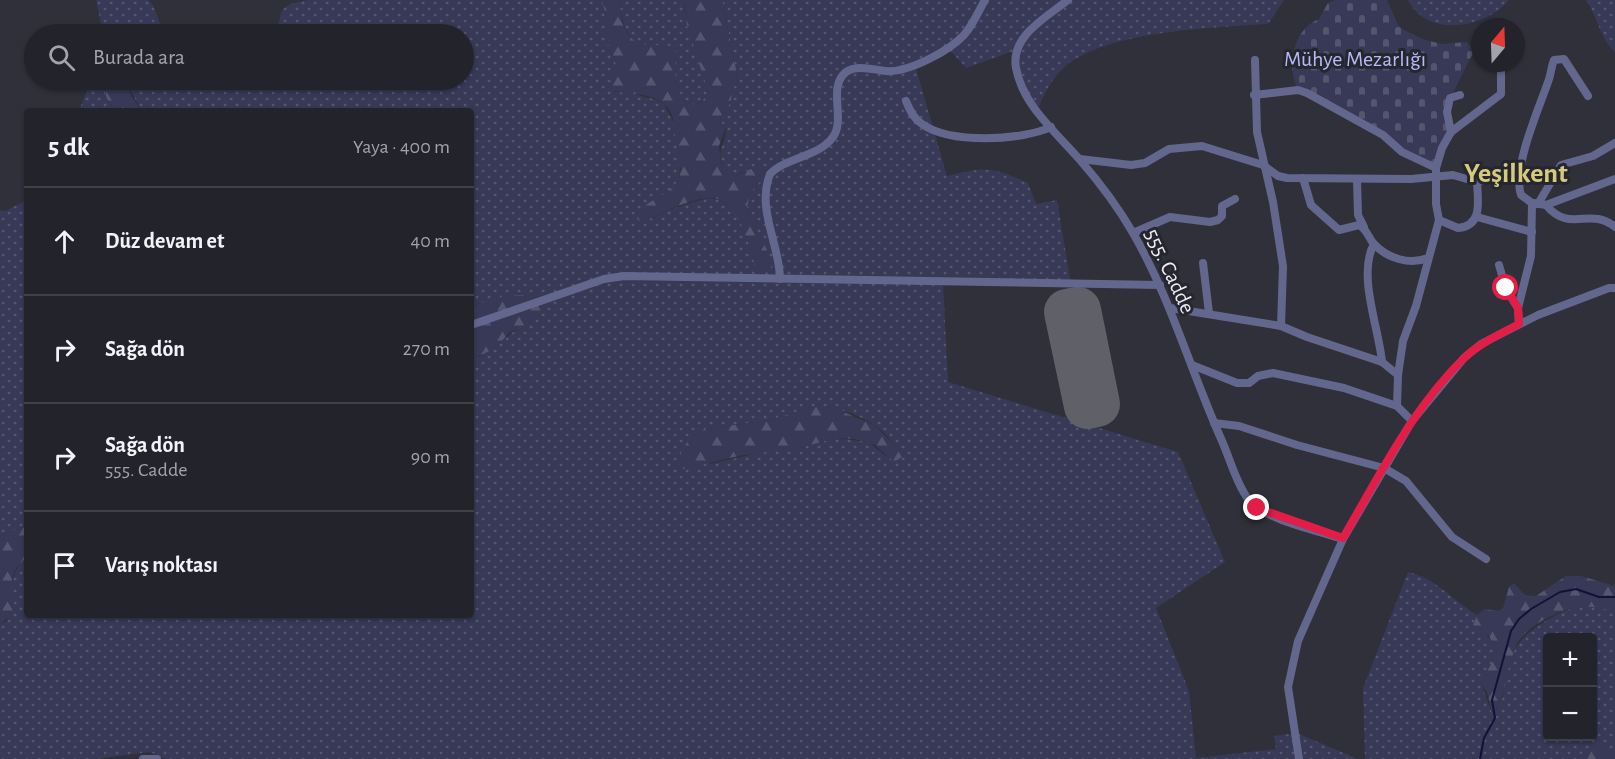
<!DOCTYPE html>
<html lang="tr">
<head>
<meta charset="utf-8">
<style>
  body { margin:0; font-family:"Alegreya Sans",sans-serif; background:#2b2c33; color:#f1f3f6 }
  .controls { position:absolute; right:18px; bottom:18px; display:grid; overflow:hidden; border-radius:6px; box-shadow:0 2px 4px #0004 }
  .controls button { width:54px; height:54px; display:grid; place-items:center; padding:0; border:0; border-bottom:2px solid #404147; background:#23242b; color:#f1f3f6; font:30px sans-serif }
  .compass { position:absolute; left:1471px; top:18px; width:54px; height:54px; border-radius:50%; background:#23242b; box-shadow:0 2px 4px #0004; rotate:19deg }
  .stop { position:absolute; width:18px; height:18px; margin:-14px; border:4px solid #e11d48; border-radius:50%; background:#fff }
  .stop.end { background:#e11d48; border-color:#fff; box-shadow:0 2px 6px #0008 }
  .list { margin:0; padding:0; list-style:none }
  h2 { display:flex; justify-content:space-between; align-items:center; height:78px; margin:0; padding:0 24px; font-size:26px }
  h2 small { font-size:20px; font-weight:400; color:#a3a4a9 }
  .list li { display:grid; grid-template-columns:39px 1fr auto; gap:18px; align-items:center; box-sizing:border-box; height:108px; padding:0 24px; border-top:2px solid #404147 }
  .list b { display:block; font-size:22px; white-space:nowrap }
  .list p { margin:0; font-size:20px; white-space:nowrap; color:#a3a4a9 }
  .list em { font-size:20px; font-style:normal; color:#a3a4a9 }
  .icon { flex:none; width:33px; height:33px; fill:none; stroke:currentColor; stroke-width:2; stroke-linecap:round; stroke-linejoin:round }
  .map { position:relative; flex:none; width:1615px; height:759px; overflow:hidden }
  .search { position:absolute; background:#23242b; box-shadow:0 2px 4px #0004; left:24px; top:24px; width:450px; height:66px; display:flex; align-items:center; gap:15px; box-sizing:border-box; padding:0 21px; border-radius:33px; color:#a3a4a9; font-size:22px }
  .panel { position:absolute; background:#23242b; box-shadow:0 2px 4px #0004; left:24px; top:108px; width:450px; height:510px; border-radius:6px }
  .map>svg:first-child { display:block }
</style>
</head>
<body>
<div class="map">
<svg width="1615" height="759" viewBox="0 0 1615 759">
  <defs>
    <pattern id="green-dots" width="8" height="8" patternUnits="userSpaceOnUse" patternTransform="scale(1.5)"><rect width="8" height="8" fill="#373957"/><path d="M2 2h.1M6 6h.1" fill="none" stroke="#545670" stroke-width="1.8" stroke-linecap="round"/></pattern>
    <pattern id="forest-firs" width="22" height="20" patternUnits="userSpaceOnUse" patternTransform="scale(1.5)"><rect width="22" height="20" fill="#373957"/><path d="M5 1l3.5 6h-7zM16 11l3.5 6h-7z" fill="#545670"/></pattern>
    <pattern id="cemetery-stones" width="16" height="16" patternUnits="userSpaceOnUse" patternTransform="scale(1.5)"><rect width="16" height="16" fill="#373957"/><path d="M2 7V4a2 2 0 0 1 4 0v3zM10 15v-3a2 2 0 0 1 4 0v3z" fill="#545670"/></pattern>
  </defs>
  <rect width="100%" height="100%" fill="#2f3039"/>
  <g fill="url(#green-dots)" fill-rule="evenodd">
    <polygon points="96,0 148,0 153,5 164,34 135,34 133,30 125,31 123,34 103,34"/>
    <path d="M 309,0 L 602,0 L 607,20 L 607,41 L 616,64 L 614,92 L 626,92 L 657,100 L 664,104 L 676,127 L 676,141 L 681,159 L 679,179 L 652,219 C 663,211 674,208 687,204 C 695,202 706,197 715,199 C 744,205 754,254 757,279 L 753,222 L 747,208 L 750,193 L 758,181 L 767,176 L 753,168 L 735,176 L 726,173 C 714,147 725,150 726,128 L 720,121 L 721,116 L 731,102 L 732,92 L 738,79 L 722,0 L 1284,0 L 1268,24 C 1212,28 1112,30 1067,65 C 1052,77 1044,94 1037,111 L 1028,98 L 1016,55 L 1011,52 L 966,68 L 948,48 L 915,65 L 947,176 C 986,166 992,167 1028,183 L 1036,204 L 1057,200 L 1071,284 L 943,282 L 948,382 L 1178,452 L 1225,562 L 1156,608 L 1189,691 L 1196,758 L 1276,749 L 1274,736 L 1297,733 L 1358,759 L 165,759 L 150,752 L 95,759 L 0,759 L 0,624 L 7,621 C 12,597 7,573 27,557 L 27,615 L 471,615 L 471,360 C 499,351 506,331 534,320 L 479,303 L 471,306 L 471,111 L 142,111 L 126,83 L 125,80 L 464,80 L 464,34 L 271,34 C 290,16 267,6 309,0 ZM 811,407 C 836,406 862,414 882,431 C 889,437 894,446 901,451 L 886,456 L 868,442 L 835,438 L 800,448 L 775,449 L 710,464 L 705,429 L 770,420 Z"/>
    <path d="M 619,0 L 684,0 C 683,29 711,71 708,90 C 707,94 704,99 701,102 L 694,105 L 683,100 C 677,86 670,73 676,59 C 634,41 626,49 619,0 Z"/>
    <path d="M 1408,0 L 1509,0 C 1484,29 1427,38 1408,0 Z"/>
    <path d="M 1586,0 L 1615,0 L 1615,52 C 1599,37 1598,17 1586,0 Z"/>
    <path d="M 91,80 L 105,80 C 104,94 105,101 117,111 L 79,111 Z"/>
    <polygon points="27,200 27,526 0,536 0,210 5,211"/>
    <path d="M 1408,572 C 1436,578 1452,600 1477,615 L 1473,625 C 1490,638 1503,646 1490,668 C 1487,675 1483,678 1482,686 L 1492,713 L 1498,710 C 1498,703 1503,699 1503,693 C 1509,652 1516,637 1553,617 C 1565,610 1578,605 1592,606 C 1600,607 1608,610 1615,611 L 1615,759 L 1365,759 L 1363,688 ZM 1548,638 L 1592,638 L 1592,736 L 1548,736 Z"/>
  </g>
  <g fill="url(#forest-firs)">
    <path d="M 602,0 L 619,0 C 622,23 624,45 652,45 C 661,45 668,44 676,48 L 675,81 L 683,100 L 694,105 L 702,102 L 708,91 L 687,26 L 684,0 L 722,0 L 738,79 L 732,92 L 731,102 L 721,116 L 720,121 L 726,127 L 719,146 L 721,163 L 727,173 L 736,176 L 753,168 L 767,168 L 769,172 L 750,193 L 747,208 L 772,261 L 770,279 L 757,279 C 754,257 740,199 712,198 C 697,198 675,206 662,213 C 652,217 648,223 637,219 C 640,202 663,198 674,186 C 686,173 679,157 676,142 C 673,128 677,116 664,104 C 649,91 627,96 611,90 L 610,84 L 616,64 L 607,41 L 607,20 Z"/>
    <path d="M 105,80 L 125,80 L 131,96 L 142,111 L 117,111 C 106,101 104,95 105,80 Z"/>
    <polygon points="508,295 558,295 550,306 534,320 509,333 496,348 471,360 471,306"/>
    <polygon points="830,406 874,425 902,452 902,457 894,462 875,445 855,439 835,438 800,448 743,455 679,470 681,453 689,439 705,429 770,420 811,407"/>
    <path d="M 27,526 L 27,557 C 1,578 18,590 13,614 L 0,624 L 0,536 Z"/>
    <path d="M 1566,576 L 1581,576 L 1615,586 L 1615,611 C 1602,609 1591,605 1578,607 C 1558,610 1524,627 1516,646 C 1507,668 1505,693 1496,713 L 1492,713 L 1487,692 L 1482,686 C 1485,664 1503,661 1489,636 L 1476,632 L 1473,625 L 1477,615 L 1484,609 L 1498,611 L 1503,608 L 1509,587 L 1514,583 L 1525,595 L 1536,596 Z"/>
    <polygon points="1599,744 1605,746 1615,759 1576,759 1583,752"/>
  </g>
  <path fill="url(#cemetery-stones)" d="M 1335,0 L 1387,0 L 1398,25 L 1404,30 L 1425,40 L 1442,44 L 1467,42 L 1474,51 L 1448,103 L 1450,122 L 1436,168 L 1402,152 L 1390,141 L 1298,90 C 1286,66 1293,29 1319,19 L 1328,3 Z"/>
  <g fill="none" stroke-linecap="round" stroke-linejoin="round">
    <polyline stroke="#141139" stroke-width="2" points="1480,759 1484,738 1495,718 1492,700 1511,631 1519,619 1531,609 1560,592 1576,589 1599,597 1615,597"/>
    <polygon stroke="#606068" stroke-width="46" points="1078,310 1097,404 1087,406 1067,312"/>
    <g stroke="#64678d" stroke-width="8">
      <path d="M 1068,0 C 1047,17 1010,36 1016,68 C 1023,106 1056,132 1080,160 C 1100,183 1118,207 1133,233 C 1171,299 1191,372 1222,441 C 1230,459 1236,483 1248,499 C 1264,520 1317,530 1343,539"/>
      <polyline points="1255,60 1257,132 1273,202 1283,266 1281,326"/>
      <polyline points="1254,95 1298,90 1307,93 1383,135 1402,152 1436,168"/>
      <path d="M 906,101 C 910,110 913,118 922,124 C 950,144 1021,141 1051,127"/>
      <polyline points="1451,132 1501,94 1501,72"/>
      <polyline points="1080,159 1131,165 1145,163 1169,149 1202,146 1263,165 1278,176 1287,178 1411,179 1453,175 1477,182 1503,176 1518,177"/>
      <path d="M 1303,178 L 1311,205 L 1339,230 L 1359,225 C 1368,230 1368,238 1374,244 C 1388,259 1410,265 1428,258"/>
      <polyline points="1357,179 1358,215 1364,227"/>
      <polyline points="1534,203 1546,205 1615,179"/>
      <polyline points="1538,204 1561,165 1593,156 1615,143"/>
      <path d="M 1546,205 C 1570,234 1590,206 1615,227"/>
      <polyline points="1477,217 1532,232"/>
      <path d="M 1439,220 L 1458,228 C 1483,226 1478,201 1477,182"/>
      <polyline points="1133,233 1170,217 1210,222 1218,220 1222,216 1222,206 1235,199"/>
      <path d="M 1374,244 C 1357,275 1379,328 1382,362"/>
      <polyline points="1203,263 1209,313"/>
      <polyline points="1499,265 1506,289 1518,308"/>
      <path d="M 780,279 C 780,245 756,209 770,174 C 786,157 819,157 833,137 C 846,119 827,87 846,72 C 857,64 874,70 886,71 C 908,73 949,51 964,35 C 973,25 978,12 985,0"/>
      <polyline points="1170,308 1281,326 1307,337 1382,362 1398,375"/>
      <path d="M 1519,324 L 1518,308 L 1531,256 L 1532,203 L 1521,195 C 1512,169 1539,108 1548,82 C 1551,75 1551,67 1554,60 L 1564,59 L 1588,96"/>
      <polyline points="471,325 604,279 624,276 1160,285"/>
      <polyline points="1192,365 1237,383 1249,383 1258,376 1273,373 1344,388 1397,406 1412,421"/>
      <polyline points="1397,406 1398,375 1403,341 1416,306 1439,220 1436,204 1436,168 1442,148 1451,132 1447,112 1450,98 1460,95"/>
      <polyline points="1214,423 1239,426 1297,445 1384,468 1406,481 1452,537 1486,559"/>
      <polyline points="143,759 157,759"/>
      <polyline points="1299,759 1288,687 1298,641 1343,539 1412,421 1464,358 1481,344 1538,315 1609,288 1615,288"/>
    </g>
  </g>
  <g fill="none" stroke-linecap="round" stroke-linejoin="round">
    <path stroke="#e11d48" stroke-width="8" d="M 1257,508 L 1343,538 C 1379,476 1412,409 1464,358 C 1480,343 1500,334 1519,324 L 1518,308 L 1506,288"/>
  </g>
  <g text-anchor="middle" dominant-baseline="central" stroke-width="6" stroke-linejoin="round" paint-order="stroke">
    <g font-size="22" fill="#b7bbf7" stroke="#25262f">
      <text x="1355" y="59">Mühye Mezarlığı</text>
    </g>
    <g font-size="22" fill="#ededf3" stroke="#25262f">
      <text transform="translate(1170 271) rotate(65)">555. Cadde</text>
    </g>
    <g font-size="28" font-weight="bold" fill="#d6ca7c" stroke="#25262f">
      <text x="1516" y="174">Yeşilkent</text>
    </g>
  </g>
</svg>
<div class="controls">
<button>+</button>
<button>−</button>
</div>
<svg class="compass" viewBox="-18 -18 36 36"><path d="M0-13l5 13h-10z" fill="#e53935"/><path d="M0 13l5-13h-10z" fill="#a3a4a9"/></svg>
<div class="stop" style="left:1506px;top:288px"></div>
<div class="stop end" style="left:1257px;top:508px"></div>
<div class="search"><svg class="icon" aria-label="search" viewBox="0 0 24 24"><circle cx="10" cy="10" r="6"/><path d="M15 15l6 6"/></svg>Burada ara</div>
<section class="panel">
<h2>5 dk<small>Yaya · 400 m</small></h2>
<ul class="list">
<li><svg class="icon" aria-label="ahead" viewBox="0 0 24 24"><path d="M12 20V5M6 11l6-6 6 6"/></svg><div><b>Düz devam et</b></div><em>40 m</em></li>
<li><svg class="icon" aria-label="right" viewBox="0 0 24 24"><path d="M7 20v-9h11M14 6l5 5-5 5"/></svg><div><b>Sağa dön</b></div><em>270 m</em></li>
<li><svg class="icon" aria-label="right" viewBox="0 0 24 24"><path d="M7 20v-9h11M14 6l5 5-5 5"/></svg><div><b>Sağa dön</b><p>555. Cadde</p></div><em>90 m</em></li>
<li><svg class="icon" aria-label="arrive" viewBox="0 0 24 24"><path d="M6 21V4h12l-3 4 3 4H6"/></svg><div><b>Varış noktası</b></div></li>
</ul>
</section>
</div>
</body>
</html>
